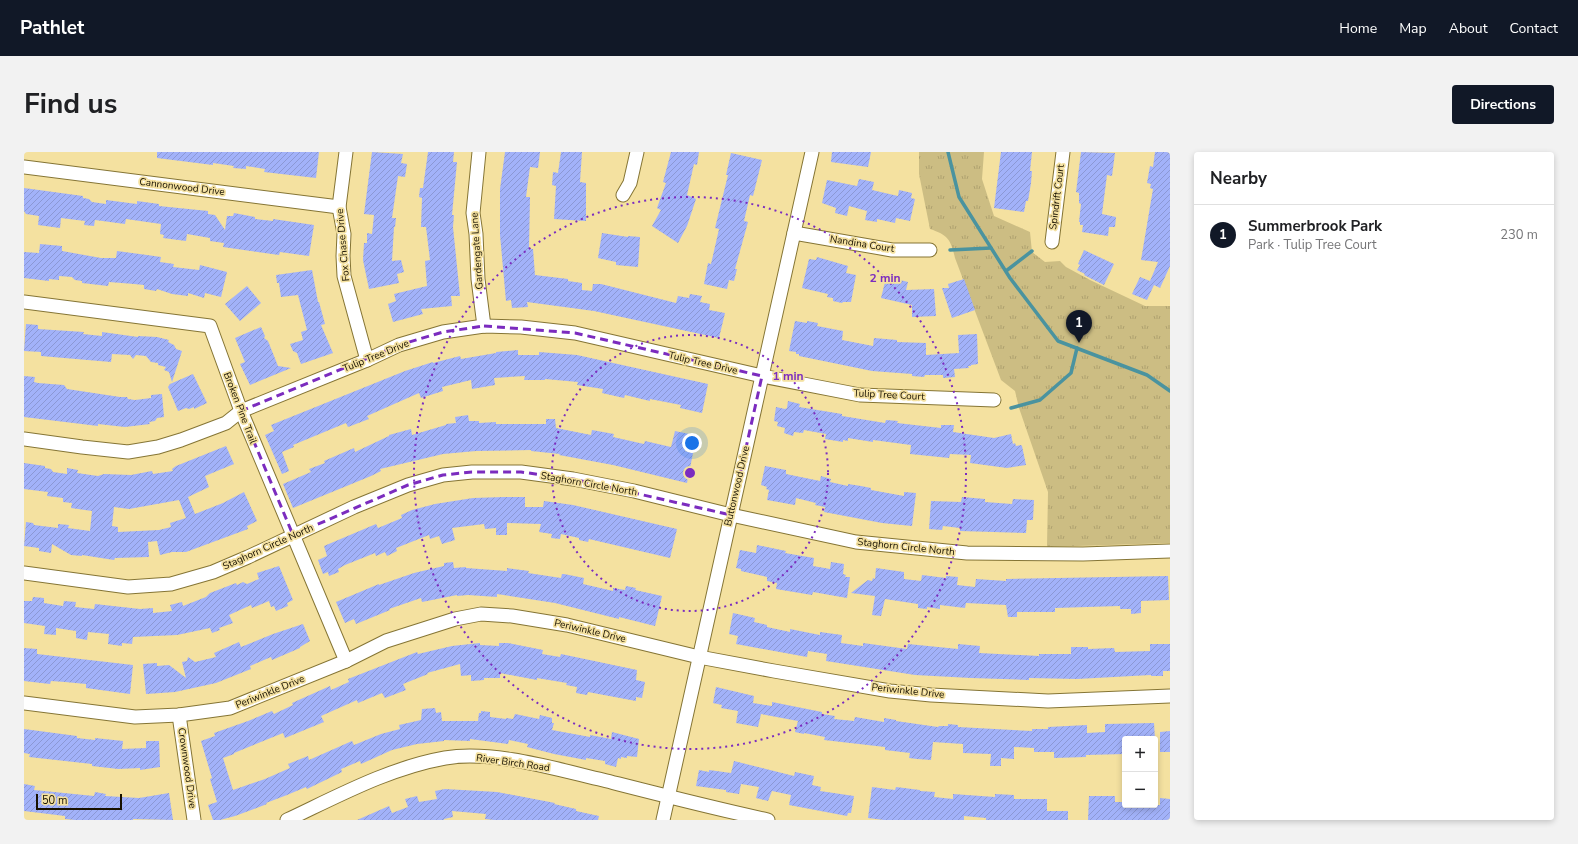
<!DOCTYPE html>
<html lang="en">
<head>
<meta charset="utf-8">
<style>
  body { margin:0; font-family:"Nunito Sans",sans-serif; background:#f2f2f2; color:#202124 }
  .controls { position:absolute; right:12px; bottom:12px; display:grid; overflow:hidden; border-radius:4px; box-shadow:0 2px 6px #0003 }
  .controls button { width:36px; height:36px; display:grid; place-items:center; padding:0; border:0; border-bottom:1px solid #e0e0e0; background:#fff; color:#202124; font:20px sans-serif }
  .scale { position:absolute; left:12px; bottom:10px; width:86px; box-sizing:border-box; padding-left:4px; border:2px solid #181100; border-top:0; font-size:11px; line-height:14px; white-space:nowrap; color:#181100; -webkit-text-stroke:3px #f4e1a0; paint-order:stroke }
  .you { position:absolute; left:668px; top:291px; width:14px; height:14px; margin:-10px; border:3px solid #fff; border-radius:50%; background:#1a73e8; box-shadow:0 0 0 6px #1a73e833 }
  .badge { display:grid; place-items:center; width:26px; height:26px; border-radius:50%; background:#111827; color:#fff; font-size:13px; font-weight:700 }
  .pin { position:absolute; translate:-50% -33px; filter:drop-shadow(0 1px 2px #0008) }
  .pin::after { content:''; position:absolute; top:21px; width:14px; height:12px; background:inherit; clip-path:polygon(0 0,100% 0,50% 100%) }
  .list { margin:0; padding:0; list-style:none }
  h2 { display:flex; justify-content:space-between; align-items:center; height:52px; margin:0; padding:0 16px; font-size:17px }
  h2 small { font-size:13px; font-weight:400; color:#757577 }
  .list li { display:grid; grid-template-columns:26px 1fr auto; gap:12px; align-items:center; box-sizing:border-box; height:60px; padding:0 16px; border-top:1px solid #e0e0e0 }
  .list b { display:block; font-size:15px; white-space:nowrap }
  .list p { margin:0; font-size:13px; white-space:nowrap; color:#757577 }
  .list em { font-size:13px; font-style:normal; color:#757577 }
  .map { position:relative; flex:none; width:1146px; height:668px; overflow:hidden; border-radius:4px }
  header { display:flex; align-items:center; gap:24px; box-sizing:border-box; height:56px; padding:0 20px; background:#111827; color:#fff }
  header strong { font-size:19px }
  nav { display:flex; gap:22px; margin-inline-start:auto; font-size:14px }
  .intro { display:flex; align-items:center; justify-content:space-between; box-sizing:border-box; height:96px; padding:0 24px }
  h1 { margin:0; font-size:28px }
  .button { padding:10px 18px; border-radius:4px; background:#111827; color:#fff; font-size:14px; font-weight:700 }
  main { display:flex; gap:24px; padding:0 24px }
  aside { flex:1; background:#fff; border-radius:4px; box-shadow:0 2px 6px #0003 }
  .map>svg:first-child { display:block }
</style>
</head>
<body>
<header>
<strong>Pathlet</strong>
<nav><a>Home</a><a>Map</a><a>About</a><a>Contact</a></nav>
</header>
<div class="intro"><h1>Find us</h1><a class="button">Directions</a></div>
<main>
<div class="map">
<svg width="1146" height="668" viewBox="0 0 1146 668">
  <defs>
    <pattern id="grass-tufts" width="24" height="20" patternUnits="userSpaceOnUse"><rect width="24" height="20" fill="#ccbd83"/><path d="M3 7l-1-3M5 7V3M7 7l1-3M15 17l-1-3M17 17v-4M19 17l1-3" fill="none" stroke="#aea16f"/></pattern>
    <pattern id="building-hatch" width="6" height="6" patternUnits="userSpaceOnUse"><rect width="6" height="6" fill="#a2b2f9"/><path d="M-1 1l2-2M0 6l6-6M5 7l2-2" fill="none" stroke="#8b98d4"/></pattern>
  </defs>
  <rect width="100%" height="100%" fill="#f4e1a0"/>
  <path fill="url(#grass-tufts)" d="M 895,0 L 960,0 L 958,27 L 970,64 L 1006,80 L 1008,100 L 1021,110 L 1036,109 L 1042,115 L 1066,128 L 1121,154 L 1146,154 L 1146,391 L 1023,395 L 1024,340 L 995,256 L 991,239 L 977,228 L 931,106 C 927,88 924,83 906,77 L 895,22 Z"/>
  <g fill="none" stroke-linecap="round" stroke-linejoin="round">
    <g stroke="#4a939f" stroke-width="3.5">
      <polyline points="924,0 935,45 986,126 1034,189 1123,223 1146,239"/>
      <polyline points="926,98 967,96"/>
      <polyline points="982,119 1008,99"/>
      <polyline points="987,256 1016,248 1047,221 1053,196"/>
    </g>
  </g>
  <g fill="url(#building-hatch)" fill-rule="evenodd">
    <polygon points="133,0 295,0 292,26 240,20 241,17 222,14 222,17 209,16 210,14 189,11 189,13 133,6"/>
    <polygon points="348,0 379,2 377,11 383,12 381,25 374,24 368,66 372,66 371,75 370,75 368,109 377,108 380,120 373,122 375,131 345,137 339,108 340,91 343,91 343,81 348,82 350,63 340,62"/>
    <polygon points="404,0 430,0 429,10 433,10 428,63 430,63 429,75 436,144 427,144 428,154 397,157 399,162 369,170 364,152 372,149 370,142 403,134 401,109 406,108 402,75 397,75 398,46 395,45 396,36 399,36"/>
    <polygon points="481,0 516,0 514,16 506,15 502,45 506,45 505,97 509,97 511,123 544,127 544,129 558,131 558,138 568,139 569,132 577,132 652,151 654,144 665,146 666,142 678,144 676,150 686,152 685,158 701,161 695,186 570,159 503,150 504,155 488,156 487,148 482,149 476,83 476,37"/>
    <polygon points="537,0 558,0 556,30 562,31 562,69 530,67 532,34 528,33 529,20 534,21"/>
    <polygon points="647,0 675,0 673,13 670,12 663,43 672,47 663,74 654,91 628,74 637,58 633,56 642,31 639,30"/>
    <polygon points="808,0 847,0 844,15 807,10"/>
    <polygon points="977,0 1008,0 1006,19 1008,19 1007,31 1004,49 1002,49 1000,60 970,56"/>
    <polygon points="1057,0 1091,1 1088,24 1083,23 1078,62 1092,65 1091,75 1085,75 1084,84 1058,80 1059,73 1056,73 1056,70 1055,70 1057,52 1055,51 1055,41 1052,40"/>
    <polygon points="1131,0 1146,0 1146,114 1136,136 1130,133 1123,148 1108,142 1116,125 1126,129 1134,110 1117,108 1129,37 1126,36 1127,32 1123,31 1126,14 1129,15"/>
    <polygon points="707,1 738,8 729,44 726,43 720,69 724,70 711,117 713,117 710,129 705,128 703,137 680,132 684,111 687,112 695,77 691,76 704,23 702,23"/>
    <polygon points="835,27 850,30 848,38 874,44 875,38 888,41 887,46 891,47 886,69 872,66 871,71 853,67 853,70 841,68 843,59 825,54 823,64 811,61 812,56 798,51 803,28 833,34"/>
    <polygon points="0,36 59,44 59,46 65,47 68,50 82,52 82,48 113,52 113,49 135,52 135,54 184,59 184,62 191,63 201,78 203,64 209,64 210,61 231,65 231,67 249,69 249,67 290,73 285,104 256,100 255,103 199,95 200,91 186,89 186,86 163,82 162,89 139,86 140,83 136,82 137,72 102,67 101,72 71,68 70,74 60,73 61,69 37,66 36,76 14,73 15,64 2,62 0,59"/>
    <polygon points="578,81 604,85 604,84 616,85 614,115 592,113 592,110 574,106"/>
    <polygon points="16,92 38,94 38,99 77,106 92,106 93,99 123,103 137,105 136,110 150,112 149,115 175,118 176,113 203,120 197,145 181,141 180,146 164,141 164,144 148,142 133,137 132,139 120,137 120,133 110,132 85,130 84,134 58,131 58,129 51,128 48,125 35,124 35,128 25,127 25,129 0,126 0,100 15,101"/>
    <polygon points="1060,98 1090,112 1080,133 1060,123 1061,122 1053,118 1056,113 1054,112"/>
    <polygon points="793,105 824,114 822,121 832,123 827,150 819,150 818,151 809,149 809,146 803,145 804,142 778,136 785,107 792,108"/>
    <polygon points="288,118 294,150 295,150 301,172 297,173 309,201 277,212 273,201 269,199 266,192 279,188 277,180 283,178 274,143 257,145 255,131 253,131 252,123"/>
    <polygon points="863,122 877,125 876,128 884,130 882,138 910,137 912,164 888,165 888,153 857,146"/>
    <polygon points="940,127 951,158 928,166 918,136 925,136 924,132"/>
    <polygon points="223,134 237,151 216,169 201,152"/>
    <polygon points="771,169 783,171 783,169 794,171 793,174 819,179 818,188 849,194 850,186 873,188 873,190 902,191 902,203 935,201 934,183 953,182 954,212 947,213 947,214 944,214 945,216 930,217 931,225 919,226 919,223 901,223 900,225 888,224 888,222 848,219 775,204 775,202 772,202 772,200 765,199"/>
    <polygon points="2,172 14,173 14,177 60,180 59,182 78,184 78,180 114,185 114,184 133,185 145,188 144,190 150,193 152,197 158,199 148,230 145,220 140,218 142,215 134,213 134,211 127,210 122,204 112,203 109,207 106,203 88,202 87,210 17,204 17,200 0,199"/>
    <polygon points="237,175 241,184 240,186 244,189 254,214 267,216 226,233 216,212 221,210 211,186"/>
    <polygon points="494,198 494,203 515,203 515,200 553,203 684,232 678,261 656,256 657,253 626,247 626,249 601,243 600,246 578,241 579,237 553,233 554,230 521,227 521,228 500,228 501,224 470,226 471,233 448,237 447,228 418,235 419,239 397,246 395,241 343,264 345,267 324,275 322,271 269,293 270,295 258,300 265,319 258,322 241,283 250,279 247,273 381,219 409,210 409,211 436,204 437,207 472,201 472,200"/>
    <polygon points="169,222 183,251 170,257 170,255 165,257 162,256 154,259 144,235 146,232"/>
    <polygon points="0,224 11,225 10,230 14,231 40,233 43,237 96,245 103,245 104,247 111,248 127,246 127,243 138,242 140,265 133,266 131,269 125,270 126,272 101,275 74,272 74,274 0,265"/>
    <polygon points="764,249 776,252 775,255 818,262 818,264 861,271 862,268 874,269 873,271 917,276 917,273 930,273 929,280 970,286 987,282 989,292 991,291 992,294 997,293 998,294 1002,313 983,316 946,311 947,303 926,302 925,306 886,302 887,293 849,288 849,290 824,286 824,289 819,288 819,290 801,287 802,282 780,278 779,281 770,280 769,284 760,281 761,276 753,274 754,270 750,269 752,255 761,257 763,256"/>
    <polygon points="444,263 445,269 455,269 455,271 472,270 472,272 522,272 522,267 531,267 532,276 567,283 568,278 590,282 589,285 620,292 621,289 647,295 651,279 665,282 661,299 669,301 663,331 589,313 535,303 536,302 507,299 507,298 452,299 419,302 356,317 357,319 347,324 269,356 259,332 287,320 285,317 301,311 300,309 330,296 331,300 365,284 365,283 387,277 388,283 422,273 422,272 432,271 431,265"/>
    <path d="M 202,294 L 210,312 L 181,324 L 185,335 L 164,345 L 171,362 L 199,351 L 220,340 L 233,369 L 223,374 L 224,377 L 162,400 L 148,400 L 136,403 L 133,389 L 124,390 L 125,405 L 91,406 L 90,408 L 58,403 L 58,404 L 47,403 L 28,392 L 27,401 L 15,399 L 15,396 L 0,394 L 2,370 L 9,371 L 10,373 L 34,376 L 34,372 L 45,373 L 44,376 L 66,379 L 68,359 L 47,356 L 48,351 L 39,350 L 39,346 L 23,344 L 24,340 L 0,337 L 0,311 L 21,314 L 21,316 L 27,317 L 29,320 L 43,322 L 43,316 L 54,318 L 53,321 L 74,324 L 80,322 L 107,323 L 128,319 L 129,322 L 149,319 L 148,317 L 152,314 ZM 155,348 L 162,366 L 146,371 L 147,375 L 135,378 L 94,380 L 94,375 L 88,374 L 90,355 L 105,357 Z"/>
    <polygon points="741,314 762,318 762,322 796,329 797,324 807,327 806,330 824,334 824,332 837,334 847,336 847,338 880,344 880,340 892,341 888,374 858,371 800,360 801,355 791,353 792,351 772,346 771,353 743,348 745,338 742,337 743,335 737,333"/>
    <polygon points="480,345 501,345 501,355 519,355 520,349 549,353 653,377 646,406 565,387 564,390 555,388 555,386 537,382 536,387 527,386 528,382 515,380 517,372 483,371 483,383 472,383 472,376 461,377 460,372 428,376 431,388 418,392 415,384 406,387 405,383 372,396 373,399 363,404 361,400 352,404 351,401 321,413 314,417 315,420 305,424 304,420 299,422 294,408 303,404 300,394 352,372 354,376 378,366 377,363 388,358 411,352 449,346"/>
    <polygon points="938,345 961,347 961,350 988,352 989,347 1010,348 1009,368 1003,368 1002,381 936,379 936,376 919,374 918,378 905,377 907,349 937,350"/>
    <polygon points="733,393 762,399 761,401 790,406 789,414 806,417 807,410 820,412 819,422 822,423 821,425 826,425 823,446 789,440 788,443 752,437 753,431 743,429 743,425 717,419 717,417 712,416 716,398 732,401"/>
    <polygon points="429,410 430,416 442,415 442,416 483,419 483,416 505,419 504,421 537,426 538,422 540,422 560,426 559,432 589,439 589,436 601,438 602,434 612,436 611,438 638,444 631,474 595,465 595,467 531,451 473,442 473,445 444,443 433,444 433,443 398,450 397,446 365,457 366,458 332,472 330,467 321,471 312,450 355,432 355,433 390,421 420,414 420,411"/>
    <polygon points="255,414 269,448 263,451 264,454 252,459 250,454 247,455 245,449 228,456 227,453 205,463 209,471 195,476 196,478 188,481 186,476 153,483 109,485 108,492 98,491 98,494 84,492 85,482 64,480 63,488 52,486 52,479 32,476 32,483 20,482 21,474 0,471 0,449 8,449 9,445 20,446 20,451 39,454 40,449 52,450 51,455 70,457 71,452 116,457 129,456 129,461 148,459 146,453 158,450 159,454 182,445 186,441 212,431 213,433 219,430 223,432 235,427 233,421"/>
    <polygon points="852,416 880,420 880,427 897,429 898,423 922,426 922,424 934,425 933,433 951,435 952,427 982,429 982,427 1144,424 1145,448 1117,449 1117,461 1107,462 1107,457 1096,457 1096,454 1031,456 1031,460 993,460 993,465 984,465 982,453 942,451 941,456 916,453 916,457 903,455 903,457 894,456 894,452 861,447 857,464 848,463 851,444 827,441 844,428 848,429 849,426 851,427"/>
    <polygon points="709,461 731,466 730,470 743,473 743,475 766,480 766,477 796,483 796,480 818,483 817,491 839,494 839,491 883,497 884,492 934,497 934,492 956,494 955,501 1015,504 1015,502 1047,502 1047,495 1064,495 1064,497 1090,496 1091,500 1126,499 1126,492 1146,492 1146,519 1139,519 1139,524 1127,524 1127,523 1053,527 1005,526 1005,528 947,526 891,523 802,509 803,502 784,499 783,505 712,492 714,484 705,482"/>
    <polygon points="279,472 286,489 276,495 276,496 248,508 247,505 226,514 227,517 192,531 151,540 122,542 119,512 133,511 133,514 145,513 162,526 158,510 163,509 164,505 171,510 192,505 190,501 215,490 217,495 249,482"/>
    <polygon points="456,491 456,493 475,494 475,491 484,491 519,498 518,502 536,505 537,502 613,518 612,528 621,530 618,546 612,545 612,549 564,540 563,543 552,541 553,535 542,533 543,531 513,526 513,528 476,521 476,526 460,526 460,528 447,529 447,523 437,524 436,512 403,521 404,522 379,532 382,538 361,546 358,541 334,551 333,548 297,564 300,570 261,586 259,581 210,601 210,602 199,606 209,638 241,627 266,616 264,612 284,604 285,608 328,589 330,593 357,582 376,577 375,573 397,568 398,557 411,556 412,561 417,560 418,569 454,569 455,561 457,561 457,559 466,560 466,565 482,567 482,566 489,567 491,562 515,567 516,563 528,566 528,571 530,571 528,578 566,585 566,583 587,587 588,580 615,587 613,605 603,604 603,606 597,605 597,607 594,606 592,615 581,612 581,609 562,606 562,608 530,602 503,595 504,592 485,588 484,592 446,587 446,589 420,588 420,589 393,592 368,598 337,612 336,609 317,617 318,620 283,637 282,635 263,643 242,651 243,652 211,664 196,668 189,668 184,653 193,650 186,627 188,626 177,589 191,584 190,581 224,569 248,559 250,562 269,553 268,551 306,534 307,538 325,530 324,527 393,500 394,502 428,494"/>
    <polygon points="0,496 13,497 13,502 109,513 106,542 62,536 62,532 41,530 27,529 26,532 0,529"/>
    <polygon points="692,535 730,544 729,551 748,554 748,550 798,560 798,562 811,564 810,567 830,569 831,565 860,570 860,566 872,568 872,569 914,575 915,574 924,574 924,572 934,573 934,575 1008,579 1008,577 1024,577 1024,575 1063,573 1063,581 1081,580 1081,572 1130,571 1131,587 1101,587 1101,602 1062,603 1062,605 1030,606 1030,600 1010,600 1010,596 990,595 990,607 977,606 977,614 966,614 967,602 939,601 939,592 909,590 907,608 893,607 885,606 886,601 861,598 861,595 800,588 801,585 780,581 780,582 771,580 774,569 737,562 734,575 712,571 714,559 697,556 698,553 689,551"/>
    <polygon points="0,577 53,584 53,586 71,588 71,586 99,589 98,597 122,596 122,589 135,589 136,615 116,618 116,616 94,617 68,614 68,612 5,605 6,602 0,601"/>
    <polygon points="1146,579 1146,600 1136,600 1136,580"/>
    <polygon points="710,609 770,624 771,620 790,624 788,633 797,635 796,639 830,644 827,661 824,661 823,664 765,653 767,643 748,639 744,649 732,646 735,635 717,632 715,642 702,640 702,638 672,634 675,618 685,620 685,618 707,621"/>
    <polygon points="0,632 11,634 10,638 70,644 71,640 82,642 81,644 115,646 145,641 149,668 109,667 109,668 51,668 41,667 41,664 0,659"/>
    <polygon points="848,635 871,638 872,635 896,638 896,639 911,640 910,645 929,647 929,642 971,645 971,642 990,643 990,647 1023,647 1023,659 1044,659 1044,668 962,668 962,666 940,664 940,668 860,668 844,666"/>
    <polygon points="421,637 473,640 531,651 530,652 552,657 552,659 575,664 574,668 470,668 461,667 462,662 428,659 429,665 420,667 420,668 333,668 365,654 368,661 384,655 381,647 393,644 395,650 413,647 411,639"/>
    <polygon points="1065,644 1091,644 1091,650 1101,650 1101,653 1136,653 1136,646 1146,647 1146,668 1064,668"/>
  </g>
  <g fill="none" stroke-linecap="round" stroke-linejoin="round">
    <defs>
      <g id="minor">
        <polyline points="322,0 315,55 320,82 319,104 320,124 343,208"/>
        <polyline points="455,0 449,61 452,82 454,127 460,174"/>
        <polyline points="0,15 315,55"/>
        <polyline points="599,43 606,31 613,0"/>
        <polyline points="770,81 868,98 906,98"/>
        <polyline points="1028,90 1039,0"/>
        <polyline points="0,150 186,174 217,259 322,509"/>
        <polyline points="0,287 58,295 104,300 134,295 157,288 202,271 217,259 343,208 375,193 419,180 460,174 497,175 551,181 738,224 836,243 970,248"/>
        <polyline points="0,421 104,435 147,432 189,420 224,405 330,355 384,333 419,323 448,320 497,320 549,327 610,339 707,363 832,390 943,401 1059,402 1146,399"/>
        <polyline points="0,551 111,565 155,563 206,556 322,509 362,489 431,467 457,462 488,464 543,473 675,505 750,519 866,539 907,543 1024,549 1146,544"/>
        <polyline points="155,563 170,668"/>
        <path d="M 263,668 C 314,644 365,616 421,606 C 469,598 532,617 579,628 C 634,642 688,656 744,668"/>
        <polyline points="639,668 788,0"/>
      </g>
    </defs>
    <use href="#minor" stroke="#857535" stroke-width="15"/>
    <use href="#minor" stroke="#fff" stroke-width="13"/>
  </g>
  <path fill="none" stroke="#7b2cbf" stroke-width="3" stroke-dasharray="8 5" stroke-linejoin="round" d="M 460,174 L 551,181 L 738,224 L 707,363 L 549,327 L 497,320 L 448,320 L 419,323 L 384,333 L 269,383 L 217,259 L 375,193 L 419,180 Z"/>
  <g fill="none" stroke="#7b2cbf" stroke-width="2" stroke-dasharray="2 4">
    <circle cx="666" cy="321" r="138"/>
    <circle cx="666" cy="321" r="276"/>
  </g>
  <g text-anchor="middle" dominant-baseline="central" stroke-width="3.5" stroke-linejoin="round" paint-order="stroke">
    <g font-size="10" fill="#181100" stroke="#f4e1a0">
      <text transform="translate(158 35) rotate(7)">Cannonwood Drive</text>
      <text transform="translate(1033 45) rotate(-83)">Spindrift Court</text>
      <text transform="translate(838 92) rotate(9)">Nandina Court</text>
      <text transform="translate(319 93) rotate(-95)">Fox Chase Drive</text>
      <text transform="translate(453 99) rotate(-94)">Gardengate Lane</text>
      <text transform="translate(352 204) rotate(-22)">Tulip Tree Drive</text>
      <text transform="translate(679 211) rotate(13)">Tulip Tree Drive</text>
      <text transform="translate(865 243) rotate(3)">Tulip Tree Court</text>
      <text transform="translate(216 256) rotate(69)">Broken Pine Trail</text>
      <text transform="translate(565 332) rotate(10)">Staghorn Circle North</text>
      <text transform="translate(713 334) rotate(-77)">Buttonwood Drive</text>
      <text transform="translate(244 395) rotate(-24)">Staghorn Circle North</text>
      <text transform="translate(882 395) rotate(6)">Staghorn Circle North</text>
      <text transform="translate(566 479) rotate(13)">Periwinkle Drive</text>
      <text transform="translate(884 539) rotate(6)">Periwinkle Drive</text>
      <text transform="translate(246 540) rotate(-22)">Periwinkle Drive</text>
      <text transform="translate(489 611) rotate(8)">River Birch Road</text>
      <text transform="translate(163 616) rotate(82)">Crownwood Drive</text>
    </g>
  </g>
  <circle cx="666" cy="321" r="6" fill="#7b2cbf" stroke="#f4e1a0" stroke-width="2"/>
  <g font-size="12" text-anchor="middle" font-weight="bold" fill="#7b2cbf" stroke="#f4e1a0" stroke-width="3.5" stroke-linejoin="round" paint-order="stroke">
    <text x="861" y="130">2 min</text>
    <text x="764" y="228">1 min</text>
  </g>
</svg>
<div class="controls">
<button>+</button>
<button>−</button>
</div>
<div class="scale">50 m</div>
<div class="you"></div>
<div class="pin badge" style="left:1055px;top:191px">1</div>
</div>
<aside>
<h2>Nearby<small></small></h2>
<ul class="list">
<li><span class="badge">1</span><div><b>Summerbrook Park</b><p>Park · Tulip Tree Court</p></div><em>230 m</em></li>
</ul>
</aside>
</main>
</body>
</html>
